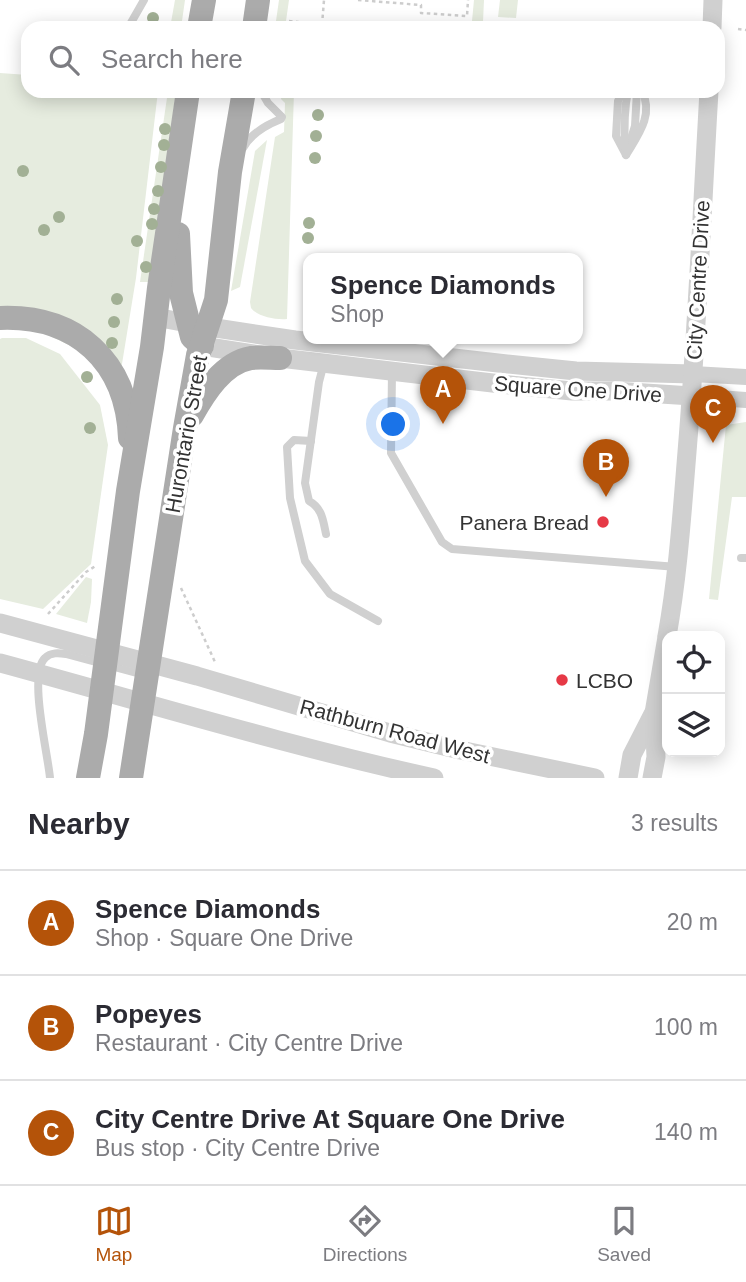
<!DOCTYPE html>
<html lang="en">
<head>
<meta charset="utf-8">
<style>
  body { margin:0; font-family:Arial,sans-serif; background:#f2f2f3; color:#2b2b33 }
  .controls { position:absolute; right:21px; bottom:21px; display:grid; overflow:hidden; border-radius:14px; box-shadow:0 4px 18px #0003 }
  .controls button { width:63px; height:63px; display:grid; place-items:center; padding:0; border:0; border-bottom:2px solid #e1e1e2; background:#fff; color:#2b2b33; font:35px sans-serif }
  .you { position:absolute; left:394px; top:425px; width:24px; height:24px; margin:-18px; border:5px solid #fff; border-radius:50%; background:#1a73e8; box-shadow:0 0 0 10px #1a73e833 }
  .badge { display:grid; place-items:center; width:46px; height:46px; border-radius:50%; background:#b45309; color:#fff; font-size:23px; font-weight:700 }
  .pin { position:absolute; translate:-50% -58px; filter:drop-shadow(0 2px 4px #0008) }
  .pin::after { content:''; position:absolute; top:37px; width:24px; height:21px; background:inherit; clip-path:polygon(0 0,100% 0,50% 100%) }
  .popup { position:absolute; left:303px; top:253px; width:280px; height:91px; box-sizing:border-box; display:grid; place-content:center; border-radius:14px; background:#fff; filter:drop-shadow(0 2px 5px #0005); font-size:23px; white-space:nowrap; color:#7c7c81 }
  .popup b { font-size:26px; color:#2b2b33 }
  .popup::after { content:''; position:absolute; left:50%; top:100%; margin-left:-14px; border:14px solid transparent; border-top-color:#fff }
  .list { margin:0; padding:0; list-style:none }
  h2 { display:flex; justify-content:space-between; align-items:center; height:91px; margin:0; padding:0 28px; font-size:30px }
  h2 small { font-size:23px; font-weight:400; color:#7c7c81 }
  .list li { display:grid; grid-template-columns:46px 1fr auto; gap:21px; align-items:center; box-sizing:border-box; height:105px; padding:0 28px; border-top:2px solid #e1e1e2 }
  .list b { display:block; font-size:26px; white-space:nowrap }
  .list p { margin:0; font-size:23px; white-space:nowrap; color:#7c7c81 }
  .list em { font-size:23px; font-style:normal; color:#7c7c81 }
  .icon { flex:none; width:38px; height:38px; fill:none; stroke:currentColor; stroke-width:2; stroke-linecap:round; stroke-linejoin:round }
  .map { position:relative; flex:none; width:746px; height:778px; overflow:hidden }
  .search { position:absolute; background:#fff; box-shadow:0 4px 18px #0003; left:21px; right:21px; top:21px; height:77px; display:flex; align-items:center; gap:18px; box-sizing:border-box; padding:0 24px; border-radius:21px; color:#7c7c81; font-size:26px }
  .sheet { height:406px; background:#fff }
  nav { display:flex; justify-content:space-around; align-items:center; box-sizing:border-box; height:98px; border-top:2px solid #e1e1e2; background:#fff; font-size:19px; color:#7c7c81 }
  nav a { display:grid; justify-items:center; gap:4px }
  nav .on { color:#b45309 }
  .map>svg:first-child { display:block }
</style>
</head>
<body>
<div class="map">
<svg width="746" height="778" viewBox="0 0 746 778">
  <rect width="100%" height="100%" fill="#fff"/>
  <g fill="#e6ecdf">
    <polygon points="175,0 185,0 181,28 170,28"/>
    <polygon points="279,0 289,0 285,28 275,28"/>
    <polygon points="474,0 484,0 483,22 472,21"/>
    <polygon points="500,0 518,0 516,18 498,17"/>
    <polygon points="0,73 28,75 28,91 158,91 136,278 121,370 0,312"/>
    <polygon points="168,91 176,91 151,282 140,282"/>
    <path d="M 282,91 L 294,91 L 287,319 C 276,320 258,317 251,308 L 250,302 L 275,137 L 284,132 L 285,103 L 281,99 Z"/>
    <polygon points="267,140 240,287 231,291 255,151"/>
    <polygon points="2,338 26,338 60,354 100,405 108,445 91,564 43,609 0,599 0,339"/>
    <polygon points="746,422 746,497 732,497 718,600 709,599 726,425"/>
    <polygon points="86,577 92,579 91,602 87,623 56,614"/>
  </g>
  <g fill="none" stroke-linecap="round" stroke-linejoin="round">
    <g stroke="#cdcdcd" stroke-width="2.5" stroke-dasharray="3.5 3.5" stroke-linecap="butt">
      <polyline points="358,0 421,5 421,13 467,16 468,0"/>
      <polyline points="289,21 322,25 349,25"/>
      <polyline points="322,25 324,0"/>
      <polyline points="738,29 746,30"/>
      <polyline points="181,588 215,662"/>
      <polyline points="48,614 86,572 97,565"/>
    </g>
    <g stroke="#d0d0d0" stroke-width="8">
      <polyline points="40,27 41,28"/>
      <polyline points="128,28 144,0"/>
      <polyline points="623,91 618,101 616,136 626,155"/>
      <polyline points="630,142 635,126 637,91"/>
      <path d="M 243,148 C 251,133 266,125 281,119 L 282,117 L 268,103 L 261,91"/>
      <path d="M 625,148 C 624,129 624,110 628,91"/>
      <path d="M 626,155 C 638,135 654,115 642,91"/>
      <path d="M 324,363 L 319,382 L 305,483 L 309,501 C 322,508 323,520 326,534"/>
      <polyline points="392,371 391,453 442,542 452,549 677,567"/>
      <polyline points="311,441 294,440 287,447 290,498 305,561 330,594 378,621"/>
      <polyline points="741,558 746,558"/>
      <path d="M 50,778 C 48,754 28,674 45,658 C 51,652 59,653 66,654 L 144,675"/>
    </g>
    <g stroke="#d0d0d0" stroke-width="16">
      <polyline points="693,374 746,377"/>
      <polyline points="692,396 746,400"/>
    </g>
    <g stroke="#d0d0d0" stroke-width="19">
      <polyline points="712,28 713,0"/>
      <polyline points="155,317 209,327 295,340 498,363 576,371 693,374"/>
      <polyline points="202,346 280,358 501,384 572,391 614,391 692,396"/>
      <polyline points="0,623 197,676 390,733 460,750 595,778"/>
      <path d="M 667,636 C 678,575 682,513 687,452 C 697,332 702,211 709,91"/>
      <path d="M 0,663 C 144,702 288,746 434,778"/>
      <polyline points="628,778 632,755 653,714"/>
      <polyline points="652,778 656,757 654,713 667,637"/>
    </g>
    <g stroke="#ababab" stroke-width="24">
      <polyline points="199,28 204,0"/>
      <polyline points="254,28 258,0"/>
      <polyline points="178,234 181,293 192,337 202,346"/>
      <path d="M 0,318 C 76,315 127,361 130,438"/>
      <path d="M 192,415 C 205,392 223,363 251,358 C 260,357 271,358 280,358"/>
      <polyline points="88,778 96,734 128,491 152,347 159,288 188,91"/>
      <polyline points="131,778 185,428 198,355 216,300 230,172 244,91"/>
    </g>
  </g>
  <g fill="#a2b095">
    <circle cx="153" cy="18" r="6"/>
    <circle cx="318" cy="115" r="6"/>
    <circle cx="165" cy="129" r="6"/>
    <circle cx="316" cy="136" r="6"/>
    <circle cx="164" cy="145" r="6"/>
    <circle cx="315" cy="158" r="6"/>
    <circle cx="161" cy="167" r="6"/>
    <circle cx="23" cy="171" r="6"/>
    <circle cx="158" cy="191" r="6"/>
    <circle cx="154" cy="209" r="6"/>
    <circle cx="59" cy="217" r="6"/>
    <circle cx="309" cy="223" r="6"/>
    <circle cx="152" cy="224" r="6"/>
    <circle cx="44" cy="230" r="6"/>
    <circle cx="308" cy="238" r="6"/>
    <circle cx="137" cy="241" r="6"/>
    <circle cx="146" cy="267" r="6"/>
    <circle cx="117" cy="299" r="6"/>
    <circle cx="114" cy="322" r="6"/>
    <circle cx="112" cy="343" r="6"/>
    <circle cx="87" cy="377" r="6"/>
    <circle cx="90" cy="428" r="6"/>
  </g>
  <g fill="#e63946" stroke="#fff" stroke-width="2.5">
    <circle cx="603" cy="522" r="7"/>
    <circle cx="562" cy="680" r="7"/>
  </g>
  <g text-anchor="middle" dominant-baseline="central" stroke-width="7" stroke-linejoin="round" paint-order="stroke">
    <g font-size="21" fill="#333" stroke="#fff">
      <text transform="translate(698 280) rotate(-87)">City Centre Drive</text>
      <text transform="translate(578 389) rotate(4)">Square One Drive</text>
      <text transform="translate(186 434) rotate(-80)">Hurontario Street</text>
      <text transform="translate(395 731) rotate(15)">Rathburn Road West</text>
    </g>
    <g font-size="21" fill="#333" stroke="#fff" text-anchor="end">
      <text x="589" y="522">Panera Bread</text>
      <text x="576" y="680" text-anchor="start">LCBO</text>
    </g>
  </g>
</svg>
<div class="controls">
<button><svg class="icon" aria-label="locate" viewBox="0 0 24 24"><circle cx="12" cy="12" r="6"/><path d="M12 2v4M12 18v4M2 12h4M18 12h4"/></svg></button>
<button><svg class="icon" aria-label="layers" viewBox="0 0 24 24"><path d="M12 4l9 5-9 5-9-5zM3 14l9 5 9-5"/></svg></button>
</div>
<div class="you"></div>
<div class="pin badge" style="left:443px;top:424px">A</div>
<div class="popup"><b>Spence Diamonds</b>Shop</div>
<div class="pin badge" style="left:606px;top:497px">B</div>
<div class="pin badge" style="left:713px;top:443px">C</div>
<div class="search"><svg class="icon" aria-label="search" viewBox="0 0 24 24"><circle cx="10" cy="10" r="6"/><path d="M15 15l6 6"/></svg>Search here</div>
</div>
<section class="sheet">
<h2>Nearby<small>3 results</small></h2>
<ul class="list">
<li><span class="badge">A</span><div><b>Spence Diamonds</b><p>Shop · Square One Drive</p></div><em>20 m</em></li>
<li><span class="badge">B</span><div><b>Popeyes</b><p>Restaurant · City Centre Drive</p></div><em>100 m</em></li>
<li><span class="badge">C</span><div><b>City Centre Drive At Square One Drive</b><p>Bus stop · City Centre Drive</p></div><em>140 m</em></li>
</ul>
</section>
<nav>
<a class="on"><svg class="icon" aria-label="map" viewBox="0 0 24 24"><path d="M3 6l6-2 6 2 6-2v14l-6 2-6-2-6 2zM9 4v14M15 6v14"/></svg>Map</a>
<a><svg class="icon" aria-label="directions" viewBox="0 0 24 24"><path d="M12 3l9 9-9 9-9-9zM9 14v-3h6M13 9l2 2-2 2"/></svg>Directions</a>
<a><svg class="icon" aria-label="saved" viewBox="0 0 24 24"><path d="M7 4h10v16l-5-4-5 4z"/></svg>Saved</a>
</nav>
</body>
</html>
